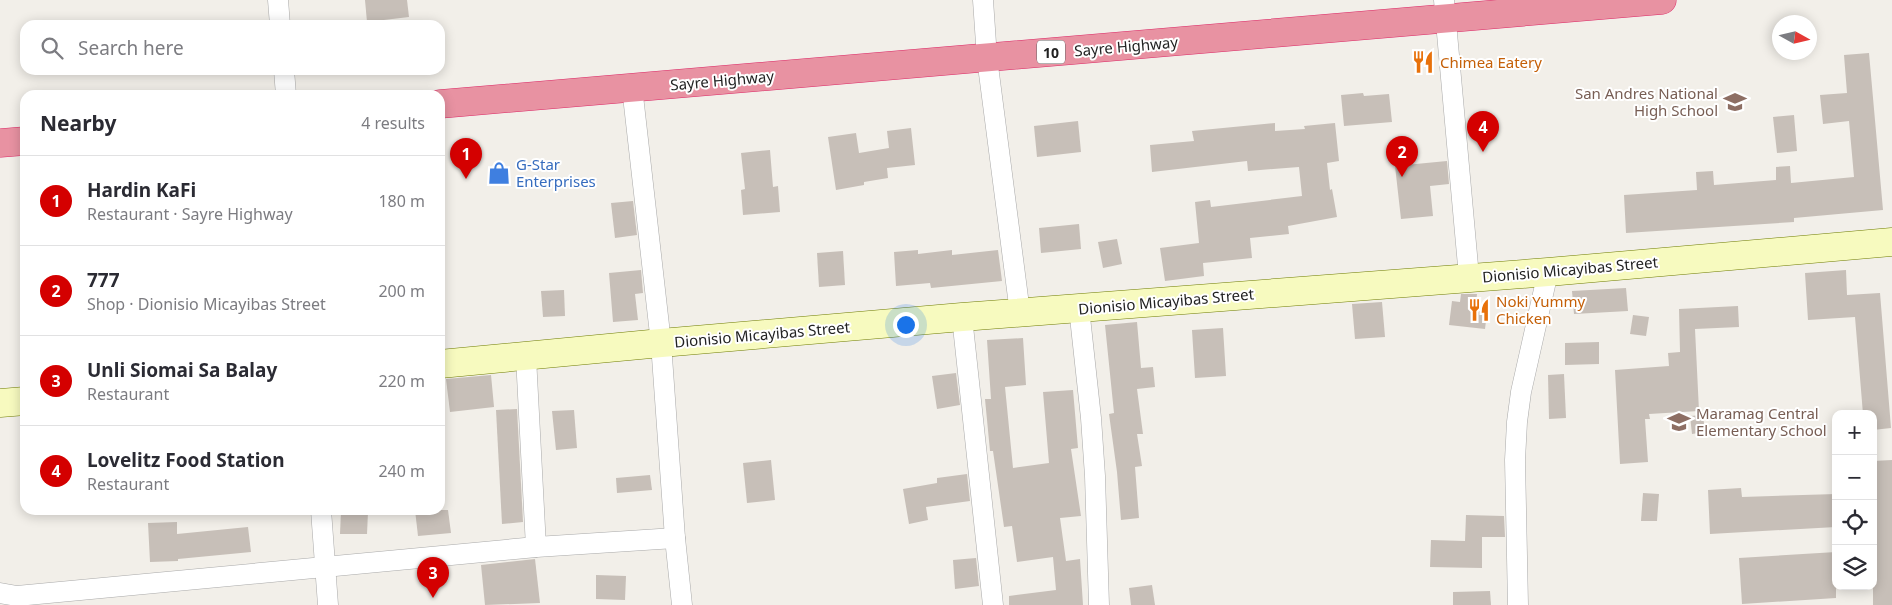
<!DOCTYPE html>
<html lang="en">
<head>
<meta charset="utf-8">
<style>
  body { margin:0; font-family:"Noto Sans",sans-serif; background:#f7f7f7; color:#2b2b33 }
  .controls { position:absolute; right:15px; bottom:15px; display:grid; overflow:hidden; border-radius:10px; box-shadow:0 2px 12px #0003 }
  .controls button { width:45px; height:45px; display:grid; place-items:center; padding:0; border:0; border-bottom:1px solid #e1e1e2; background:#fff; color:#2b2b33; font:25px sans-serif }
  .compass { position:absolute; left:1772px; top:15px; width:45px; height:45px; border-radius:50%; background:#fff; box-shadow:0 2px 12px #0003; rotate:98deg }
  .you { position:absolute; left:905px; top:324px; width:18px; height:18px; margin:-12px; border:4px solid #fff; border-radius:50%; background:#1a73e8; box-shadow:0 0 0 8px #1a73e833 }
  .badge { display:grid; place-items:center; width:32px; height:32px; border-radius:50%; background:#d40000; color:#fff; font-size:16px; font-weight:700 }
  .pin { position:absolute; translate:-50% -41px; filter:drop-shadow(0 1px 2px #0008) }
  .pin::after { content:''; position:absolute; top:26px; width:18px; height:15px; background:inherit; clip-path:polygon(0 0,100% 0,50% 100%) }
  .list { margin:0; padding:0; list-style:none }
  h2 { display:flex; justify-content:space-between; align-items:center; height:65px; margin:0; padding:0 20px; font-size:21px }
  h2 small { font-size:16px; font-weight:400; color:#7c7c81 }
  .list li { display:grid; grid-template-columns:32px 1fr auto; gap:15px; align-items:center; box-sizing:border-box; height:90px; padding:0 20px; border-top:1px solid #e1e1e2 }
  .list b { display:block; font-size:19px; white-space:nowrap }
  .list p { margin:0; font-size:16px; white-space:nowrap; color:#7c7c81 }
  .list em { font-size:16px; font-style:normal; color:#7c7c81 }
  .icon { flex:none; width:28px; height:28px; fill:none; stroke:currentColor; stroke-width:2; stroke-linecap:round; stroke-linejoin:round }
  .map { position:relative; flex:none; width:1892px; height:605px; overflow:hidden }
  .search { position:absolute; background:#fff; box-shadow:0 2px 12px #0003; left:20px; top:20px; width:425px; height:55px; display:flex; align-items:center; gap:12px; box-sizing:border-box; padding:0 18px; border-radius:15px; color:#7c7c81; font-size:19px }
  .panel { position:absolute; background:#fff; box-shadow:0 2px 12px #0003; left:20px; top:90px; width:425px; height:425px; border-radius:15px }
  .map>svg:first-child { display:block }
</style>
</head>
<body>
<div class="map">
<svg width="1892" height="605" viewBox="0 0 1892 605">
  <rect width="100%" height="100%" fill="#f2efe9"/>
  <g fill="#c7bfb8">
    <polygon points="365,0 407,0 409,17 367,22"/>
    <polygon points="1869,53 1883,210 1794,218 1794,222 1626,233 1624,195 1697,190 1696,172 1713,171 1714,185 1776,180 1776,167 1790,166 1791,183 1854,177 1849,121 1823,124 1820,95 1847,93 1844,55"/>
    <polygon points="1363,93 1364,96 1389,94 1392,122 1344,126 1341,95"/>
    <polygon points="1794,115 1797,151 1777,153 1773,117"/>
    <polygon points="1078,121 1081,152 1037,157 1034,126"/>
    <polygon points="1275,123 1275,131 1305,129 1304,126 1335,123 1339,161 1327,163 1330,190 1332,189 1337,217 1288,226 1289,234 1250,238 1252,258 1203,263 1204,276 1165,281 1160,248 1199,243 1195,202 1210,200 1211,207 1302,196 1299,167 1248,171 1247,161 1152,172 1150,145 1194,141 1192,131"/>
    <polygon points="911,128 915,165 887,168 888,178 864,182 864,185 836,190 828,137 856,133 859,153 889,148 887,131"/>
    <polygon points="770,150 773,187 778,186 780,212 743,215 741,190 745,189 741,153"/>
    <polygon points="1447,161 1449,184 1430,186 1433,216 1401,219 1395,166"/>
    <polygon points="633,201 637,235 615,238 611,203"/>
    <polygon points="1079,224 1081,249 1041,253 1039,228"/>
    <polygon points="1117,239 1122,264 1103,268 1098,242"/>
    <polygon points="918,250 918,254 952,250 952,255 998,250 1002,281 931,288 930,283 896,286 894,252"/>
    <polygon points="843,251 845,285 819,287 817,253"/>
    <polygon points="641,270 643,293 635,294 638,320 613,322 609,273"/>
    <polygon points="1846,270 1847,295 1880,293 1891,428 1873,430 1873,414 1863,414 1855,317 1808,320 1805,273"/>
    <polygon points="1626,288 1628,311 1574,314 1572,291"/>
    <polygon points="564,290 565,316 543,317 541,291"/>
    <polygon points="1461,294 1477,294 1476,303 1488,305 1485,329 1449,325 1452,301 1460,302"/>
    <polygon points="1382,302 1385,337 1355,339 1352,304"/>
    <polygon points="1738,306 1739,327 1695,329 1699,411 1649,414 1650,419 1645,419 1648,462 1620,464 1615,370 1669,366 1668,353 1680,352 1679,309"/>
    <polygon points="1633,315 1649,317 1646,336 1630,334"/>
    <polygon points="1137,322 1141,368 1153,367 1155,387 1137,389 1143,434 1137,434 1142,466 1135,467 1139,518 1121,520 1117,472 1109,414 1114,413 1105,325"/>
    <polygon points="1223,328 1226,376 1195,378 1192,330"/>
    <polygon points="1023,338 1026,385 1005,387 1013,468 1049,463 1043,392 1073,390 1078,448 1071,449 1081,516 1060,518 1066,561 1080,559 1083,605 1009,605 1009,596 1056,590 1053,557 1017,562 1012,526 1004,527 993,451 990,451 985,399 991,399 987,340"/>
    <polygon points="1599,342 1599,364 1565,365 1565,343"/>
    <polygon points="956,373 960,405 937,409 932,376"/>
    <polygon points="1564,374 1566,418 1549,419 1548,375"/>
    <polygon points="491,375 494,407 450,412 446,379"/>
    <polygon points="517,409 523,522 502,524 496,410"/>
    <polygon points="574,410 577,448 556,450 552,411"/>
    <polygon points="1703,415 1705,432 1692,434 1690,416"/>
    <polygon points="771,460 775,500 747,503 743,463"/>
    <polygon points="1892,460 1892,605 1873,605 1873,461"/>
    <polygon points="967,474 970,501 926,507 928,520 909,524 903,489 937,483 937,478"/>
    <polygon points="650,475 652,490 617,493 616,478"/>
    <polygon points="1741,488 1742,497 1836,494 1836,527 1710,534 1708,490"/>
    <polygon points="1643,493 1659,494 1657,521 1641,521"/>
    <polygon points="415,510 448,510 451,533 418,536"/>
    <polygon points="341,511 368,512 367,534 340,534"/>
    <polygon points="1466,515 1504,516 1505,537 1482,537 1482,568 1430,567 1431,540 1465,541"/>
    <polygon points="177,522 177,534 248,527 251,552 178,559 178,561 150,562 148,523"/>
    <polygon points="1836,552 1836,598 1742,604 1739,558"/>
    <polygon points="976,558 979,586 955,589 953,560"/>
    <polygon points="535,559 540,603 485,605 481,565"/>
    <polygon points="596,575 626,576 625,600 596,599"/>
    <polygon points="1152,585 1155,605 1131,605 1129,588"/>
    <polygon points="1490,591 1491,605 1453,605 1453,592"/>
  </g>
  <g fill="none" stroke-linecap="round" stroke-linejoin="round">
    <defs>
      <g id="street">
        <polyline points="278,0 280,25"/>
        <polyline points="983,0 987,58 1020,313"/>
        <polyline points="1444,0 1469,277"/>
        <polyline points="284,70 286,95"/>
        <polyline points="632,87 661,343 675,538 682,605"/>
        <polyline points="1079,308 1091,418 1095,476 1099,605"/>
        <polyline points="962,317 993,605"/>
        <polyline points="526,357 536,547"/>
        <polyline points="321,510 328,605"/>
        <polyline points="0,593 17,596 536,547 675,538"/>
        <polyline points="1518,605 1515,460 1517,422 1521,392 1548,272"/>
      </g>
      <g id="secondary">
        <polyline points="440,364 661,343 962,317 1548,272 1892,242"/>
        <polyline points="0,403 25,401"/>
      </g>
      <g id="highway">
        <polyline points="440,104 1662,0"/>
        <polyline points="0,143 25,141"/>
      </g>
    </defs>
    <use href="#street" stroke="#a9a9a9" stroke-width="21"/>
    <use href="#secondary" stroke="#707d05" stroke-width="29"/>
    <use href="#highway" stroke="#dc2a67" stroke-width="29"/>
    <use href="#street" stroke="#fff" stroke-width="20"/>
    <use href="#secondary" stroke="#f7fabf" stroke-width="28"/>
    <use href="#highway" stroke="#e892a2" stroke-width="28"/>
  </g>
  <defs>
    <symbol id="restaurant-bare" viewBox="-9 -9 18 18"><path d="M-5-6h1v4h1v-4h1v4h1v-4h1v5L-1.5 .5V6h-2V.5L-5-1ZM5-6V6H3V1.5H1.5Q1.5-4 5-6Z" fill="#e8710a" stroke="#fff" stroke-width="2.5" paint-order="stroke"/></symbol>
    <symbol id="school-bare" viewBox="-9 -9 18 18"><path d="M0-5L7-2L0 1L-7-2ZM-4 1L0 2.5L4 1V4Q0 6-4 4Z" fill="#8d6e63" stroke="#fff" stroke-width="2.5" paint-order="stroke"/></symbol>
    <symbol id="shop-bare" viewBox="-9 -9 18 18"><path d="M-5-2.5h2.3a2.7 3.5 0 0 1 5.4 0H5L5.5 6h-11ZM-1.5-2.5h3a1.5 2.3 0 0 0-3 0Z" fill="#3f7fe0" stroke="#fff" stroke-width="2.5" paint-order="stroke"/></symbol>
  </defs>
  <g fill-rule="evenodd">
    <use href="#restaurant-bare" x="1407" y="46" width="32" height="32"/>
    <use href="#school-bare" x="1719" y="86" width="32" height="32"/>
    <use href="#shop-bare" x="483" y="157" width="32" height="32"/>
    <use href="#restaurant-bare" x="1463" y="294" width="32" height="32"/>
    <use href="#school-bare" x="1663" y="406" width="32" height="32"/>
  </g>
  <g text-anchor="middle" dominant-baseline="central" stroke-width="4" stroke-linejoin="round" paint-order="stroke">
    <rect fill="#fff" stroke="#646464" stroke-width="1" x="1037" y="40.5" width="28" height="23" rx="4"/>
    <g font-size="14" font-weight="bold" fill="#222">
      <text x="1051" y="52">10</text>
    </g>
    <g font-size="15" fill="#222" stroke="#fff">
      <text transform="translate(1126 46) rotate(-5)">Sayre Highway</text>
      <text transform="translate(722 80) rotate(-5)">Sayre Highway</text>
      <text transform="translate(1570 269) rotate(-5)">Dionisio Micayibas Street</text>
      <text transform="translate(1166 301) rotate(-5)">Dionisio Micayibas Street</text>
      <text transform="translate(762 334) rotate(-5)">Dionisio Micayibas Street</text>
    </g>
    <g font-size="15" fill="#c56008" stroke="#fff" text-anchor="start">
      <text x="1440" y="62">Chimea Eatery</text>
      <text x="1496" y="301">Noki Yummy<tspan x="1496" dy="17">Chicken</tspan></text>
    </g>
    <g font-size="15" fill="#785e54" stroke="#fff" text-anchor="end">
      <text x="1718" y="93">San Andres National<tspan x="1718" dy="17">High School</tspan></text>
      <text x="1696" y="413" text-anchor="start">Maramag Central<tspan x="1696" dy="17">Elementary School</tspan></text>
    </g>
    <g font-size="15" fill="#366cbe" stroke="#fff" text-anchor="start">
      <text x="516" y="164">G-Star<tspan x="516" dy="17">Enterprises</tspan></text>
    </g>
  </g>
</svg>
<div class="controls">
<button>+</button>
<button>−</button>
<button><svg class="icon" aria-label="locate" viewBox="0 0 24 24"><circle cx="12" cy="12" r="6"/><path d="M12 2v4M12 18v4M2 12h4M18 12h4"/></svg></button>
<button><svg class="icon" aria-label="layers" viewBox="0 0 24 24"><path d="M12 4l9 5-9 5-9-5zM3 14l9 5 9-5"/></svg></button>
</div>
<svg class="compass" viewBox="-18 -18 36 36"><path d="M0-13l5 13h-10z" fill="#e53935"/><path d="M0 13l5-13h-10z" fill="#7c7c81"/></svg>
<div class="you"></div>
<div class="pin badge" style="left:466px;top:179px">1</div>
<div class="pin badge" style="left:1402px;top:177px">2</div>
<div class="pin badge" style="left:433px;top:598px">3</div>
<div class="pin badge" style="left:1483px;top:152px">4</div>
<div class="search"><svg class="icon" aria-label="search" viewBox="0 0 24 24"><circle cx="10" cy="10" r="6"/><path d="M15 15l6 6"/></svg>Search here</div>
<section class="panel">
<h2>Nearby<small>4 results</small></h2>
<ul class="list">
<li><span class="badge">1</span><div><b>Hardin KaFi</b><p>Restaurant · Sayre Highway</p></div><em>180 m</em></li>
<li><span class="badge">2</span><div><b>777</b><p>Shop · Dionisio Micayibas Street</p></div><em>200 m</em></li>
<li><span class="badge">3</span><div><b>Unli Siomai Sa Balay</b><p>Restaurant</p></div><em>220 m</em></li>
<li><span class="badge">4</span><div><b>Lovelitz Food Station</b><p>Restaurant</p></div><em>240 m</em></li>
</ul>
</section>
</div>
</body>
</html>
